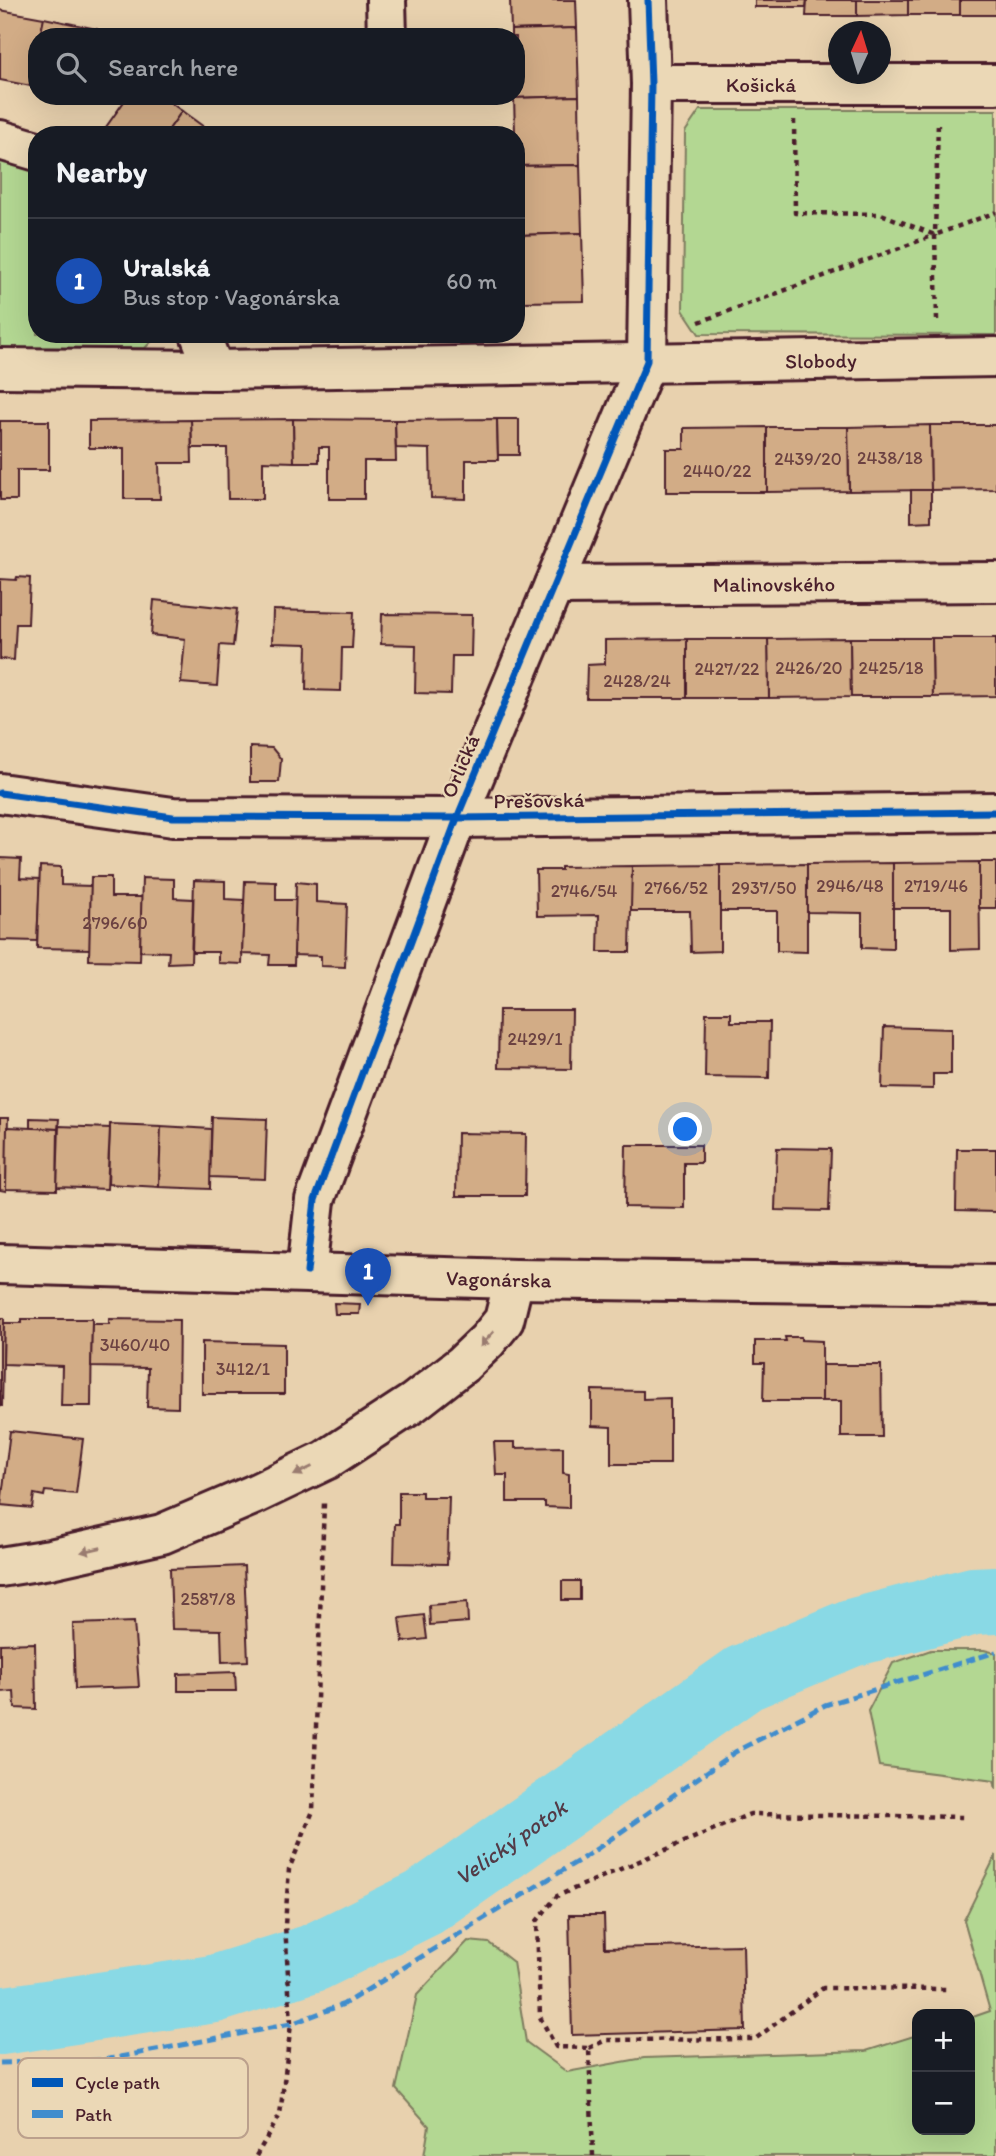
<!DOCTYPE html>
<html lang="en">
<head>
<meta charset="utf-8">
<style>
  body { margin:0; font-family:Itim,sans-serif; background:#20242c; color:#f1f3f6 }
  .controls { position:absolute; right:21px; bottom:21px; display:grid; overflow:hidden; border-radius:14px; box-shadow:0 7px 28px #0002 }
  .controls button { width:63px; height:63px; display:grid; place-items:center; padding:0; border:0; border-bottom:2px solid #363941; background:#171b24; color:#f1f3f6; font:35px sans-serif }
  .compass { position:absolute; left:828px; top:21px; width:63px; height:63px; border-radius:50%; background:#171b24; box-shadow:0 7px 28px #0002; rotate:4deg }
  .you { position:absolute; left:686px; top:1130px; width:24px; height:24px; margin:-18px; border:5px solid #fff; border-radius:50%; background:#1a73e8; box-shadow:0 0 0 10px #1a73e833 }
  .badge { display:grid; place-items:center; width:46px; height:46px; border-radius:50%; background:#0f766e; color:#fff; font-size:23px; font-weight:700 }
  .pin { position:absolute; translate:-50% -58px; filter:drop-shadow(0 2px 4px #0008) }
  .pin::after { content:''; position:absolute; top:37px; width:24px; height:21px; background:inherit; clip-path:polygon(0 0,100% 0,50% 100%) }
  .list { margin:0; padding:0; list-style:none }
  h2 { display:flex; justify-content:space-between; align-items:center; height:91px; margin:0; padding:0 28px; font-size:30px }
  h2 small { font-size:23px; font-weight:400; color:#9ea1a6 }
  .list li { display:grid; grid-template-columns:46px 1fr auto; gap:21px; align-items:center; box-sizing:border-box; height:126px; padding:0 28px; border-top:2px solid #363941 }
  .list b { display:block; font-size:26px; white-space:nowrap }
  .list p { margin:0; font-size:23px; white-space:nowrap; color:#9ea1a6 }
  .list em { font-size:23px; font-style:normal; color:#9ea1a6 }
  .icon { flex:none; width:38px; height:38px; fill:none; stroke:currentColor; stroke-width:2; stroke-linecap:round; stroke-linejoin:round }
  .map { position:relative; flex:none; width:996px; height:2156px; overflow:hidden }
  .search { position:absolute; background:#171b24; box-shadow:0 7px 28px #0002; left:28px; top:28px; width:497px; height:77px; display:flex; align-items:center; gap:18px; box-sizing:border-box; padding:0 24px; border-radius:28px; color:#9ea1a6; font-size:26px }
  .panel { position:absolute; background:#171b24; box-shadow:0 7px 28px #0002; left:28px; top:126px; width:497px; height:217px; border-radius:28px }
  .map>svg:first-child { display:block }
</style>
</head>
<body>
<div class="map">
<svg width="996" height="2156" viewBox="0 0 996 2156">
  <rect width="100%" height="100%" fill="#e8d1ae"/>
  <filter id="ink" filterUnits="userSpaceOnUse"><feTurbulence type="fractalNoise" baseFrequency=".0143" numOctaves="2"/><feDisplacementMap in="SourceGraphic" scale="14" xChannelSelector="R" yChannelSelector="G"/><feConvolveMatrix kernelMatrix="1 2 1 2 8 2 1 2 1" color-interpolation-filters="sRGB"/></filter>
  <g filter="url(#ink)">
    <g fill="#b3d792" stroke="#7e7b5e" stroke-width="2">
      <polygon points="700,110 996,110 996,335 699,334 683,310 685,132"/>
      <polygon points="0,152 37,168 37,334 159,334 145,348 0,350"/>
      <polygon points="931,1650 984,1650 996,1653 996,1789 994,1781 879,1766 868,1711 893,1663"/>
      <polygon points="996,1855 996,2156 424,2156 429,2126 396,2089 417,1995 468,1941 489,1943 513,1962 526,2042 567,2072 644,2058 866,2051 917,2035 917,2130 970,2130 970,2018 990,2011 964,1920"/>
    </g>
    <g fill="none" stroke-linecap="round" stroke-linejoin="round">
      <path stroke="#89d9e5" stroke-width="68" id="s1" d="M 0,2021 L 214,1989 L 313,1958 L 424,1903 L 744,1678 L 851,1633 L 974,1601 L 996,1600"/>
    </g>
    <g fill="#d2ac86" stroke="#4a1f2b" stroke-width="2">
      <polygon points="510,0 576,0 577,28 511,30"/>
      <polygon points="755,0 807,0 806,7 755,7"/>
      <polygon points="807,0 857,0 857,16 806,16"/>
      <polygon points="857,0 908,0 908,15 857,16"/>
      <rect x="908" y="0" width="52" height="15"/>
      <rect x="960" y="0" width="36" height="15"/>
      <polygon points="0,10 44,18 40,37 37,37 37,55 31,86 0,80"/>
      <polygon points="44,18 97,29 96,37 40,37"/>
      <polygon points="577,28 579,96 514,98 516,96 516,37 511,37 511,30"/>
      <polygon points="128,96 161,96 182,111 165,135 118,135 106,127"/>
      <polygon points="579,96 580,165 516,166 514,98"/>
      <polygon points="182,111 215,135 165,135"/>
      <polygon points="580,165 582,233 519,235 516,166"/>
      <polygon points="582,233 584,301 521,302 519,235"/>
      <polygon points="293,419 294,462 263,461 263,499 228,499 227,448 192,448 191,420"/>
      <polygon points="293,419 395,420 396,461 364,461 364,499 329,499 329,447 319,447 319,462 294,462"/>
      <polygon points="497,419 498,460 466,460 466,499 431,498 430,449 396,448 395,420"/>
      <polygon points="497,419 519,419 519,455 498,455"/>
      <polygon points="191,420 192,463 159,463 160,499 124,499 124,448 89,448 89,421"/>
      <polygon points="0,421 49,421 49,470 17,470 17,500 0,500"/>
      <polygon points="930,425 931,490 849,491 848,427"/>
      <polygon points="930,425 996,425 996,489 931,490"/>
      <polygon points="767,427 767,492 666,492 666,449 684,449 684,428"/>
      <polygon points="767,427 848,427 849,491 767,492"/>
      <polygon points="911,490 931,490 931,521 911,522"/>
      <polygon points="17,577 30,578 28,624 16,624 14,660 0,659 0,579 16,580"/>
      <polygon points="154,600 237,609 233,646 220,645 217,686 181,683 185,639 151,635"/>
      <polygon points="273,610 354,612 352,648 342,648 341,691 306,690 307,644 272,643"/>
      <polygon points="382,614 472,615 471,656 452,656 451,694 415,693 416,645 381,644"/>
      <polygon points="850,638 851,697 769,698 768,639"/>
      <polygon points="850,638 932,638 933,697 851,697"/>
      <polygon points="932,638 996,638 996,696 933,697"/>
      <polygon points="687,639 687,698 586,698 587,665 605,664 605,640"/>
      <polygon points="687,639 768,639 769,698 687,698"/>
      <polygon points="250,747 272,748 281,759 279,782 250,782"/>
      <polygon points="0,858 21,859 20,878 40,879 37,941 0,940"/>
      <polygon points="979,862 980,949 951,950 951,908 893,908 893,863"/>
      <rect x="979" y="862" width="17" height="46"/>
      <polygon points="893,863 893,949 862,948 862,913 807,912 807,864"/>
      <polygon points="807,864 807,952 777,951 777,911 720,911 720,865"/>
      <polygon points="720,865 720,951 691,952 690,911 630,911 632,866"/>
      <polygon points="40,866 61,867 61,885 91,886 90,949 37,948"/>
      <polygon points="632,866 630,952 598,952 599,915 537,916 536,870 561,870 561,867"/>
      <polygon points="91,877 111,877 111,897 142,897 140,961 89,960"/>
      <polygon points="142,878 174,879 174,898 193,899 191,962 168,963 169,952 140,951"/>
      <polygon points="194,880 225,881 225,899 244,900 242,964 218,963 218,952 192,952"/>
      <polygon points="245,881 276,882 276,900 296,900 294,965 269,965 270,955 242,954"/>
      <polygon points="296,882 316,884 316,902 347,904 345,967 321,966 321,956 294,955"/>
      <polygon points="499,1010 572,1010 571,1069 498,1068"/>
      <polygon points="706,1013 731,1013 731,1022 770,1022 769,1078 705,1077"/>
      <polygon points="884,1027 951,1029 951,1074 933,1074 933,1089 882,1088"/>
      <polygon points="212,1117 267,1119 265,1179 210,1177"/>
      <polygon points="0,1118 8,1118 6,1191 0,1190"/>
      <polygon points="30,1118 59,1119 58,1129 30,1128"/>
      <polygon points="110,1124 161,1126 159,1187 108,1184"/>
      <polygon points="59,1126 110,1128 107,1189 57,1187"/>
      <polygon points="161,1126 211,1129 210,1189 159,1187"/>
      <polygon points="7,1127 58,1129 57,1190 6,1189"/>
      <polygon points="457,1133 526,1134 525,1196 456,1196"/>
      <polygon points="626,1145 701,1145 701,1163 684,1163 684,1208 625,1207"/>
      <polygon points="777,1148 831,1149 829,1211 775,1210"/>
      <polygon points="957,1149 996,1149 996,1212 956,1211"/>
      <polygon points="334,1303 360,1304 359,1314 335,1314"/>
      <polygon points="0,1318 4,1318 2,1406 0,1406"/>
      <polygon points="22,1319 92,1319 91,1406 61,1406 62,1366 3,1364 4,1323 22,1323"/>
      <polygon points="109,1319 179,1320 178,1408 147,1407 148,1368 91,1367 92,1324 109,1324"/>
      <polygon points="785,1337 801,1337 801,1340 822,1341 822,1401 763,1401 764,1363 755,1363 755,1341 786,1341"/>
      <polygon points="202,1342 284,1344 284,1394 202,1394"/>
      <polygon points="822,1365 881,1365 882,1437 841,1437 841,1401 822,1401"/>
      <polygon points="592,1390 643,1391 643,1399 670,1398 670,1464 611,1464 611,1427 592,1426"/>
      <polygon points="10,1431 83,1439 76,1494 45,1491 44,1496 34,1494 32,1508 1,1505"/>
      <polygon points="494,1442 515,1442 515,1448 563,1447 563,1473 569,1474 569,1508 545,1507 545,1502 507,1502 507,1475 496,1475"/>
      <polygon points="399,1492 422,1492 422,1497 449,1497 447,1564 394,1563 395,1524 399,1524"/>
      <polygon points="244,1566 248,1661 222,1662 221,1630 172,1629 170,1569"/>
      <rect x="562" y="1581" width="18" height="19"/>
      <polygon points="467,1602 468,1622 430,1625 429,1605"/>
      <polygon points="424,1615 427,1639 403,1642 400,1618"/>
      <polygon points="134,1622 139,1687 75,1689 73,1624"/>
      <polygon points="35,1643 36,1709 15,1708 14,1691 0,1692 0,1644"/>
      <polygon points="235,1672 236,1691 178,1691 178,1674"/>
      <polygon points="569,1915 604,1915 605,1948 743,1945 745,2030 572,2035"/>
    </g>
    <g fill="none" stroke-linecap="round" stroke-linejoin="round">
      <defs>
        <g id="street">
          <polyline points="386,0 387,37"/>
          <path id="s2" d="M 651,84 L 996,84"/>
          <polyline points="0,140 37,151"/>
          <polyline points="200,334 214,370"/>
          <path id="s3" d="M 0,368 L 214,370 L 996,357"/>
          <path id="s4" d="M 554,585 L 996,582"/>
          <polyline points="0,793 173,817 457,818 996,812"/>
          <path id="s5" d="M 0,1264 L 514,1279 L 996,1285"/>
          <polyline points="307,1272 315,1200 457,818 647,361 651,84 648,0"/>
          <polyline points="0,1567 50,1559 162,1534 253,1495 326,1460 413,1403 463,1364 487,1341 504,1320 514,1279"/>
        </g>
      </defs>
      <use href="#street" stroke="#4a1f2b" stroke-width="44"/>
      <g stroke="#4a1f2b" stroke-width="4.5" stroke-dasharray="5 5" stroke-linecap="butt">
        <polyline points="794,120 795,213 881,214 935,235 996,212"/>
        <polyline points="937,320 935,235 938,122"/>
        <polyline points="699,322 935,235"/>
        <polyline points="589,2048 606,2040 755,2039 823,1988 946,1989"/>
        <polyline points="256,2156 280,2115 291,2024 285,1925 289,1869 313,1811 324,1503"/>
        <polyline points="593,2156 589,2048 556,2047 540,2017 537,1921 557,1896 750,1814 964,1817"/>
      </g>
      <use href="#street" stroke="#ebd8b6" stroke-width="38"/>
      <polyline stroke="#418dcd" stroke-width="5" stroke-dasharray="10 5" stroke-linecap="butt" points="0,2063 104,2060 291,2024 344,2004 588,1855 735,1752 825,1705 996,1652"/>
      <defs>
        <g id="cycleway">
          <polyline points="0,793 173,817 457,818 996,812"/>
          <polyline points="307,1272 315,1200 457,818 647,361 651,84 648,0"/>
        </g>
      </defs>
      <use href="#cycleway" stroke="#ebd8b6" stroke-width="11"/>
      <use href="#cycleway" stroke="#0057b8" stroke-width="7"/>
    </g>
    <defs><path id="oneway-solid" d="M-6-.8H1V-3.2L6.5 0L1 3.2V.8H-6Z" transform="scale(1.75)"/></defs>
    <g fill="#9a7c70">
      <use href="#oneway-solid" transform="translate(487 1339) rotate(132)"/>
      <use href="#oneway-solid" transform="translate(303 1471) rotate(154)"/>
      <use href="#oneway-solid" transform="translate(91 1550) rotate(167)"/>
    </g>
  </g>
  <g text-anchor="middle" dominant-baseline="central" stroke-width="5" stroke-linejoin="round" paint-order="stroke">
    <g font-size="18" fill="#6c4242">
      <text x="890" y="458">2438/18</text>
      <text x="808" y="459">2439/20</text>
      <text x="717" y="471">2440/22</text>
      <text x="809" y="668">2426/20</text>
      <text x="891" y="668">2425/18</text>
      <text x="727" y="669">2427/22</text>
      <text x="637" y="681">2428/24</text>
      <text x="850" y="886">2946/48</text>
      <text x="936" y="886">2719/46</text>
      <text x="676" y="888">2766/52</text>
      <text x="764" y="888">2937/50</text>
      <text x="584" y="891">2746/54</text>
      <text x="115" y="923">2796/60</text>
      <text x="535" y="1039">2429/1</text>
      <text x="135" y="1345">3460/40</text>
      <text x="243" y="1369">3412/1</text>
      <text x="208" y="1599">2587/8</text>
    </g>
    <g font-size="21" fill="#4a1f2b" stroke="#ebd8b6">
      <text stroke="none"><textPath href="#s2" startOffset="110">Košická</textPath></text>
      <text stroke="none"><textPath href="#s3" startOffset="821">Slobody</textPath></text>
      <text stroke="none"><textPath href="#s4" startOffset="220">Malinovského</textPath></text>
      <text transform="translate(460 766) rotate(-67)">Orlická</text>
      <text transform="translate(539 800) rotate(-1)">Prešovská</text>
      <text stroke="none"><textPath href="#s5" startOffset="499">Vagonárska</textPath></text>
    </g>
    <g font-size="23" font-style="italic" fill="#533b47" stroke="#ebd8b6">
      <text stroke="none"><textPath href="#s1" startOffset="550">Velický potok</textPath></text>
    </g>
  </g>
  <rect x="18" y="2058" width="230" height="80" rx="10" fill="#ebd8b6" stroke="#bba08c" stroke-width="2"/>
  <rect x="32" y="2078" width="31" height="9" fill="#0057b8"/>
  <rect x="32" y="2110" width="31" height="8" fill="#418dcd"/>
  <g font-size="19" fill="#4a1f2b">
    <text x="75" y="2089">Cycle path</text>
    <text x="75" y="2121">Path</text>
  </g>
</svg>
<div class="controls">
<button>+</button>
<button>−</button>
</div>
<svg class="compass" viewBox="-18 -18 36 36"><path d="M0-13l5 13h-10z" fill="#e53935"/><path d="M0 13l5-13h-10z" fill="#9ea1a6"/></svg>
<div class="you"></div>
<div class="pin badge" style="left:368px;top:1306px;background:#1a4fb4">1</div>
<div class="search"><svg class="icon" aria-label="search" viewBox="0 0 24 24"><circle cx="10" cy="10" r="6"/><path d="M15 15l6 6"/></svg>Search here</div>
<section class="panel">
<h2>Nearby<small></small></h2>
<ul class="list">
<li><span class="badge" style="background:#1a4fb4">1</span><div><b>Uralská</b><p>Bus stop · Vagonárska</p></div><em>60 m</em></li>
</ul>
</section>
</div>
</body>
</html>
